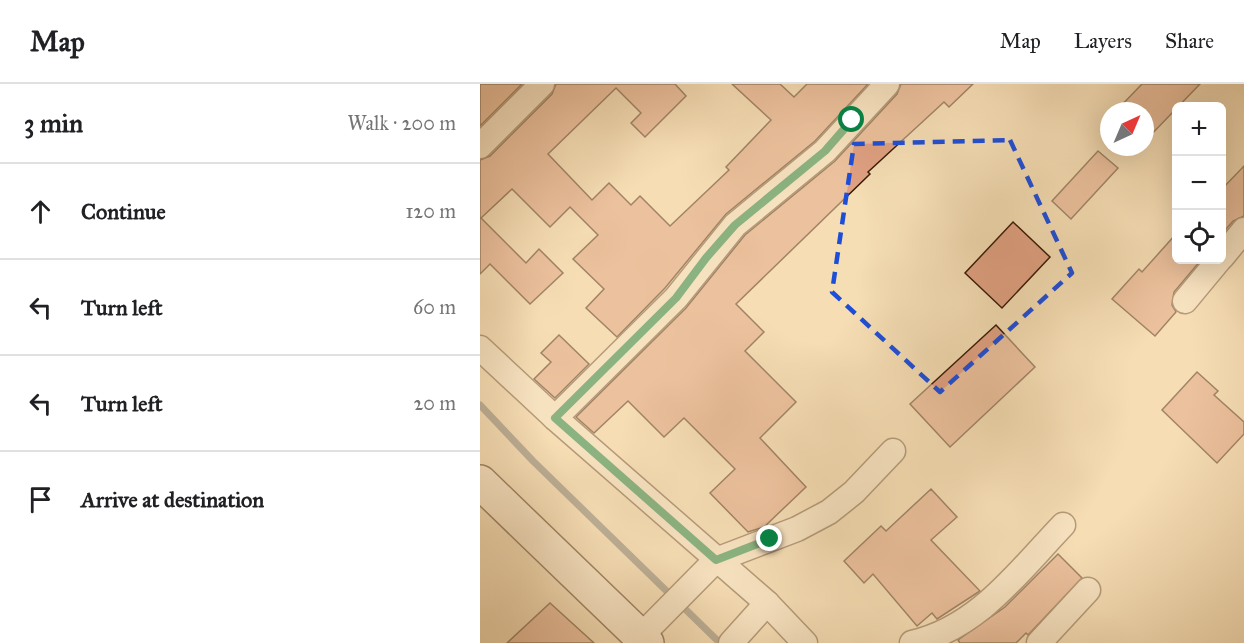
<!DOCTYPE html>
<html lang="en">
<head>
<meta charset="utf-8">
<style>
  body { margin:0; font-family:"IM FELL Great Primer",serif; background:#f6f6f6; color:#202124 }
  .controls { position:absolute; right:18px; top:18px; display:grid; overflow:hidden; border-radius:9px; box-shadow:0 6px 24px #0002 }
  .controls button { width:54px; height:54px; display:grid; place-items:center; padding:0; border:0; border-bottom:2px solid #e0e0e0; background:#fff; color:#202124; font:30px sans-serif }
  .compass { position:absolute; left:620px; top:18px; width:54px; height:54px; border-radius:50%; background:#fff; box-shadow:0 6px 24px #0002; rotate:44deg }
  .stop { position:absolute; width:18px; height:18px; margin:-14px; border:4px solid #0b8043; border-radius:50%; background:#fff }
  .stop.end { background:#0b8043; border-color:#fff; box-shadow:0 2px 6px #0008 }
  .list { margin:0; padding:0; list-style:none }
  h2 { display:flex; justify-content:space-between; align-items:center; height:78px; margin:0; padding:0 24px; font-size:26px }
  h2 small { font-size:20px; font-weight:400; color:#757577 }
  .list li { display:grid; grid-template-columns:39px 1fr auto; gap:18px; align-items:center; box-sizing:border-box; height:96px; padding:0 24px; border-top:2px solid #e0e0e0 }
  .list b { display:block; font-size:22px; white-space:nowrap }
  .list em { font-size:20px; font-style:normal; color:#757577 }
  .icon { flex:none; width:33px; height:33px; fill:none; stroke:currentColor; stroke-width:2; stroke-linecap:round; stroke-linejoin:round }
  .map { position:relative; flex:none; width:764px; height:559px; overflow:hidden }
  header { display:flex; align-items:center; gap:36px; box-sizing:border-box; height:84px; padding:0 30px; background:#fff; border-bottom:2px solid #e0e0e0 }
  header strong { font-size:28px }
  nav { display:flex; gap:33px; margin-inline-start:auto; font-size:21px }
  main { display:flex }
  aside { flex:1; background:#fff }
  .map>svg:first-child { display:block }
</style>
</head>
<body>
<header>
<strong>Map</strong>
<nav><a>Map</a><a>Layers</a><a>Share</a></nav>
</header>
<main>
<aside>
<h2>3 min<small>Walk · 200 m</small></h2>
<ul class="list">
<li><svg class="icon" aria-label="ahead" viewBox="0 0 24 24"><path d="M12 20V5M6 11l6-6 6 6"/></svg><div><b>Continue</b></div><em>120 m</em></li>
<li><svg class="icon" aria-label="left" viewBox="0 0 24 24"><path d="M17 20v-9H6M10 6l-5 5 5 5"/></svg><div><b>Turn left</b></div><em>60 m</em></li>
<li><svg class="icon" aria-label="left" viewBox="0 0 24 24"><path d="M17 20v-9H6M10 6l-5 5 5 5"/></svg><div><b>Turn left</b></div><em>20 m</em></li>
<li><svg class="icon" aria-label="arrive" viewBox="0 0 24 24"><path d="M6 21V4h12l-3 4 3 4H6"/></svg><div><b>Arrive at destination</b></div></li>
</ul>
</aside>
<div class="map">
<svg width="764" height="559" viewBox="0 0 764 559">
  <rect width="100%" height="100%" fill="#f5ddb4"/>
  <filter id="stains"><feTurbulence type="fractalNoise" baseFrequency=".00333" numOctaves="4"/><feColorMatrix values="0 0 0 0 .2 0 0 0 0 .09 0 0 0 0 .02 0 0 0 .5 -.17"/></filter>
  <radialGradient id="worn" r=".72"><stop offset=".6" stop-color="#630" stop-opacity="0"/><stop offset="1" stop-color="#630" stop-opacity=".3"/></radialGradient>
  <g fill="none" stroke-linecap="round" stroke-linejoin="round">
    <polyline stroke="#777971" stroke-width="7" points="0,321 53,377 240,559"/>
  </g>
  <g fill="#e0a182" stroke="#391a07" stroke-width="1.5">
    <polygon points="0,0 42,0 0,42"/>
    <polygon points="76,0 195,0 206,12 165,53 151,39 161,29 136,4 68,70 112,116 129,99 151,121 160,112 190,142 249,86 246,83 291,36 252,0 300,0 314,13 327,0 388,0 335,57 246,130 185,204 137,253 106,224 124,205 93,175 118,151 90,123 70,143 32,105 1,134 46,179 59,165 83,189 50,220 10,180 0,190 0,76 10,72 72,10"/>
    <polygon points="421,0 493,0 469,23 464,18 388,88 390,90 256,220 284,248 265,267 316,318 280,354 326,403 284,443 268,448 230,409 255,385 204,334 184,353 148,317 114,349 96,333 206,224 265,151 355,77 417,10"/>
    <polygon points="662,0 720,0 665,57 665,27 636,27"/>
    <polygon points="618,67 638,84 591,135 572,117"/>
    <polygon points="764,82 764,132 753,137 741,151 741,106"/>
    <polygon points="533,138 570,173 522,224 485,189"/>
    <polygon points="696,150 696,176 721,176 694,208 692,221 696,228 675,252 632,215 659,185 662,188"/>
    <polygon points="516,241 555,283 470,363 430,320"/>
    <polygon points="79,251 109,280 75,314 54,295 71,278 61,269"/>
    <polygon points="717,288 738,307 734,311 764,338 764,350 737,379 682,326"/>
    <polygon points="451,405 477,433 451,456 500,507 457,535 452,529 437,542 393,490 384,499 364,477 401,442 406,447"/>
    <polygon points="578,470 602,494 548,551 546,549 536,559 480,559 478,556 525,523"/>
    <polygon points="70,519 114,559 27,559"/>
  </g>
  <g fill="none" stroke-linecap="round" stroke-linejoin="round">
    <defs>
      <g id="street">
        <polyline points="0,62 62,0"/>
        <polyline points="742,173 764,146"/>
        <polyline points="705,217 739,176"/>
        <polyline points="0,264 75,334 287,519 325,559"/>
        <polyline points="75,334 196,214 255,141 345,67 407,0"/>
        <polyline points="160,553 236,476 317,445 349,428 374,408 413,367"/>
        <polyline points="251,559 287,519"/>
        <path d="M 432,559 C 498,544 538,488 583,441"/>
        <polyline points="559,559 608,506"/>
      </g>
      <polyline id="secondary" points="0,398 167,559"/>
    </defs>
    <use href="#street" stroke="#684b32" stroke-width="27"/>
    <use href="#secondary" stroke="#391a07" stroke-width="36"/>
    <use href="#street" stroke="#f8e9ce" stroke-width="24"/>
    <use href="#secondary" stroke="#f8e9ce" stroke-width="33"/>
  </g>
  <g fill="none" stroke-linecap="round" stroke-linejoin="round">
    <polyline stroke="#0b8043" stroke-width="8" points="290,455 236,476 75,334 196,214 226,174 255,141 345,67 372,36"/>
  </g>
  <path d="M0 0H764V559H0ZM 530,56 L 592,189 L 460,308 L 352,208 L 374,60 Z" fill="#f5ddb4" fill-opacity=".55" fill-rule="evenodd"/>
  <path fill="none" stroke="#1d4ed8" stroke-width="4.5" stroke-dasharray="12 8" stroke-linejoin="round" d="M 530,56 L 592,189 L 460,308 L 352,208 L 374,60 Z"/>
  <rect width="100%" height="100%" filter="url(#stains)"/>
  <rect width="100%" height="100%" fill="url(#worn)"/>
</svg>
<div class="controls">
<button>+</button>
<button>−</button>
<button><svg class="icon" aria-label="locate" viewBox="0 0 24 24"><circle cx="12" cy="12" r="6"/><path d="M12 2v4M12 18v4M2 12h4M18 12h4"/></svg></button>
</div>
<svg class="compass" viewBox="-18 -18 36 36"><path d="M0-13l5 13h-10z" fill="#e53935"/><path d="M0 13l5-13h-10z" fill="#757577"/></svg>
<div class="stop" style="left:372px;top:36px"></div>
<div class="stop end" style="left:290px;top:455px"></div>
</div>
</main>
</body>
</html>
